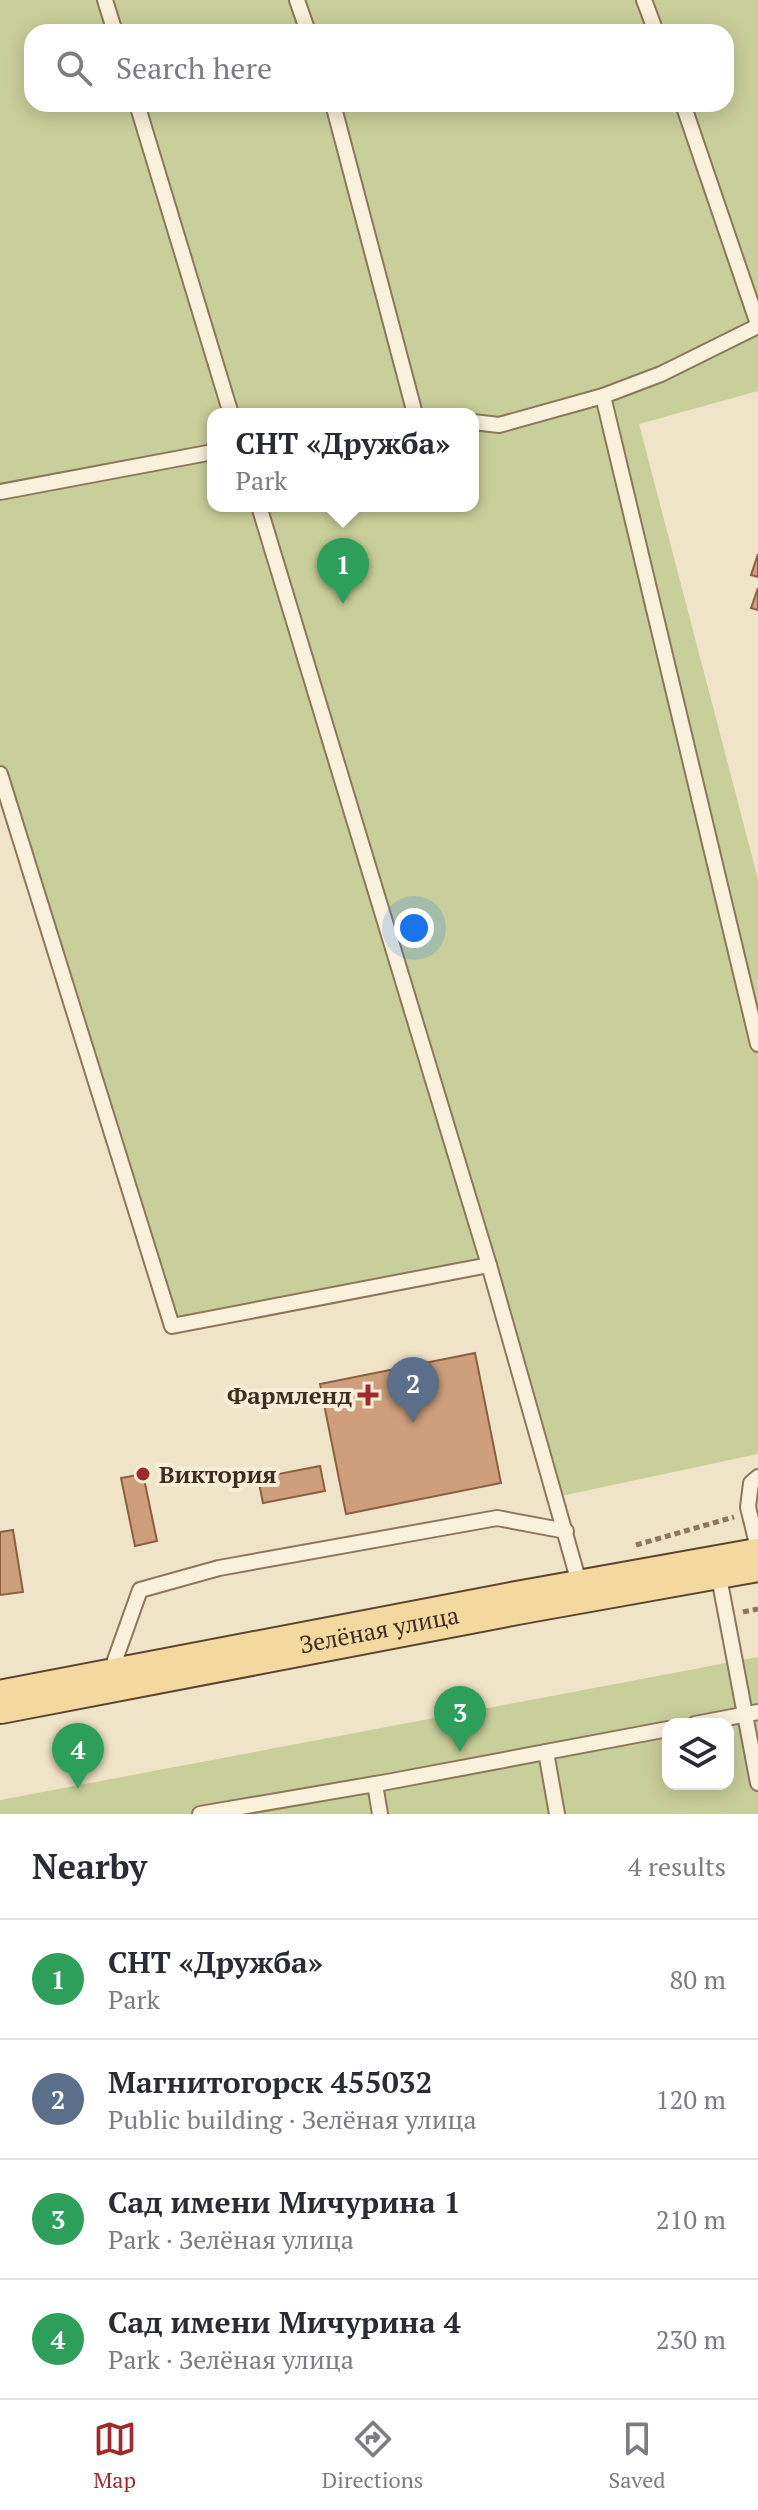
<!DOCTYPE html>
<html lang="en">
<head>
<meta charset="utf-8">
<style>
  body { margin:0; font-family:"PT Serif",serif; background:#f7f7f7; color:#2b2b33 }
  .controls { position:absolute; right:24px; bottom:24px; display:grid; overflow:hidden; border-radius:16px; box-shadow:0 4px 20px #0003 }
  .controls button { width:72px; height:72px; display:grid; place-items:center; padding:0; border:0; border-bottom:2px solid #e1e1e2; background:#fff; color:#2b2b33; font:40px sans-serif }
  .you { position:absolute; left:414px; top:928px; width:28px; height:28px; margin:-20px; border:6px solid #fff; border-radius:50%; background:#1a73e8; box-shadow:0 0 0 12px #1a73e833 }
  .badge { display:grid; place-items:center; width:52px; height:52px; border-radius:50%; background:#9e2a2b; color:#fff; font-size:26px; font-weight:700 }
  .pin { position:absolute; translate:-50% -66px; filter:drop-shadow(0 2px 4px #0008) }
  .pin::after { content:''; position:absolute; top:42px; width:28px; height:24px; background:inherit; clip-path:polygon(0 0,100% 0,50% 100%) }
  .popup { position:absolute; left:207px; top:408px; width:272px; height:104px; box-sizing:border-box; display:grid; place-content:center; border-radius:16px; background:#fff; filter:drop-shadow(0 2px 6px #0005); font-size:26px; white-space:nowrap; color:#7c7c81 }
  .popup b { font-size:30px; color:#2b2b33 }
  .popup::after { content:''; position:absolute; left:50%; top:100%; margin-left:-16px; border:16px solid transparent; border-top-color:#fff }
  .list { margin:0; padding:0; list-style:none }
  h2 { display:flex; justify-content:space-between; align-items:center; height:104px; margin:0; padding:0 32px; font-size:34px }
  h2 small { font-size:26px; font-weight:400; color:#7c7c81 }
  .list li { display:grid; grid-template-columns:52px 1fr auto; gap:24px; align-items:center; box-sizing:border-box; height:120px; padding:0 32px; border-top:2px solid #e1e1e2 }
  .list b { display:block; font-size:30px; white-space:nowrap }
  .list p { margin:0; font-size:26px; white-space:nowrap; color:#7c7c81 }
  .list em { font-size:26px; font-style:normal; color:#7c7c81 }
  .icon { flex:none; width:44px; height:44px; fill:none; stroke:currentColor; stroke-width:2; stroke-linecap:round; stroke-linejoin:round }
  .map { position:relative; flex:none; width:758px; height:1814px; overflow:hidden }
  .search { position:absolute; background:#fff; box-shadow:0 4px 20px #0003; left:24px; right:24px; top:24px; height:88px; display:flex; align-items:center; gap:20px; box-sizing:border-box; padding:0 28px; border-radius:24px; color:#7c7c81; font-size:30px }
  .sheet { height:584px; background:#fff }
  nav { display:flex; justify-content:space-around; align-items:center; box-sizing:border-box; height:112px; border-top:2px solid #e1e1e2; background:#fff; font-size:22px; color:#7c7c81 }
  nav a { display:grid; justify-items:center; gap:4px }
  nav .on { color:#9e2a2b }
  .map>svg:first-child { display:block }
</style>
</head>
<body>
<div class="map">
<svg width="758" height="1814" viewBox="0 0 758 1814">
  <rect width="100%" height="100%" fill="#f0e4c8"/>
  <g fill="#c9cf9b" fill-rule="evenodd">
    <path d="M 0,0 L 758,0 L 758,391 L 639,424 L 758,879 L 758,1454 L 561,1496 L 488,1272 L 168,1330 L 0,785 ZM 32,32 L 726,32 L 726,104 L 32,104 ZM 213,414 L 473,414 L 473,506 L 213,506 Z"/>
    <path d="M 758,1657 L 758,1814 L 0,1814 L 0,1800 ZM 668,1724 L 728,1724 L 728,1784 L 668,1784 Z"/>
  </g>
  <g fill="#cf9f7d" stroke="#8d5f41" stroke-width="2">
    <polygon points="758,554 758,577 751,575"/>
    <polygon points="758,588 758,610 751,608"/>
    <polygon points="475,1353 501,1483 346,1514 320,1384"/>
    <polygon points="320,1466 325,1491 263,1503 258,1478"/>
    <polygon points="143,1474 157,1541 135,1546 121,1478"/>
    <polygon points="13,1530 23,1592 0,1595 0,1532"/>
  </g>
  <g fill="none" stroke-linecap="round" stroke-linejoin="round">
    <defs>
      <g id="lane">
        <polyline points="105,0 115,32"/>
        <polyline points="297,0 308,32"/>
        <polyline points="644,0 656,32"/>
        <polyline points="137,104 231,414"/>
        <polyline points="333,104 415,414"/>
        <polyline points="683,104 758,324"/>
        <polyline points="603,396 758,1044"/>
        <polyline points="473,422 499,425 603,396 661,374 758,326"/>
        <polyline points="0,492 213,452"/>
        <polyline points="259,506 489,1265 580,1586"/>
        <polyline points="0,774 172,1326 489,1265"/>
        <polyline points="758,1477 751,1483 748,1507 758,1548"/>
        <polyline points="718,1572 758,1783"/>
        <polyline points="110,1674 140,1590 219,1568 497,1518 566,1531"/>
        <polyline points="695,1724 758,1712"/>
        <polyline points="546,1752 557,1814"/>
        <polyline points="375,1784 380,1814"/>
        <polyline points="200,1814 387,1782 668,1729"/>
      </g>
      <g id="primary">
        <path id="s1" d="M 0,1702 L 522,1602 L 758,1560"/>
      </g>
    </defs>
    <use href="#lane" stroke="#8d765c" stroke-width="18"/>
    <use href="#primary" stroke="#5b4430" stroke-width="46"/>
    <g stroke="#8d765c" stroke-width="5" stroke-dasharray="6 4" stroke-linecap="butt">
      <polyline points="636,1545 734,1517"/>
      <polyline points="743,1612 758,1609"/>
    </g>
    <use href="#lane" stroke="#faf1dc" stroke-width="14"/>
    <use href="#primary" stroke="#f3d9a0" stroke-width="42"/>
  </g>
  <g fill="#9e2a2b" stroke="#f7eed8" stroke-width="3">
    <path d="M364 1383h8v8h8v8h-8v8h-8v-8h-8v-8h8z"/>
    <circle cx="143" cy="1474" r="8"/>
  </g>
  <g text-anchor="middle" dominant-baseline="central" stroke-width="8" stroke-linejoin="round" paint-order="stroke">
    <g font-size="24" font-weight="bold" fill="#3d2e20" stroke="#f7eed8" text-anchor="end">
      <text x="352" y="1395">Фармленд</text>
      <text x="159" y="1474" text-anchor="start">Виктория</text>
    </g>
    <g font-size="24" fill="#3d2e20" stroke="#f7eed8">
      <text stroke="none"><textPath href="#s1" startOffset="386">Зелёная улица</textPath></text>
    </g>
  </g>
</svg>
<div class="controls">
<button><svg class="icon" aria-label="layers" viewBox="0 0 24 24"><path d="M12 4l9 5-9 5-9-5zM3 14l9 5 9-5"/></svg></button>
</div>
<div class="you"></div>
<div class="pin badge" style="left:343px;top:604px;background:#2e9e5b">1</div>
<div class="popup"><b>СНТ «Дружба»</b>Park</div>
<div class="pin badge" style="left:413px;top:1423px;background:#5c6f8a">2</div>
<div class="pin badge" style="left:460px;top:1752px;background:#2e9e5b">3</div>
<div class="pin badge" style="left:78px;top:1789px;background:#2e9e5b">4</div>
<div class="search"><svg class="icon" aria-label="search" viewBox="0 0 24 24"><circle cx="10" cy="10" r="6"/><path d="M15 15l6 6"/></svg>Search here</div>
</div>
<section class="sheet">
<h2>Nearby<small>4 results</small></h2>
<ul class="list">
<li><span class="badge" style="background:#2e9e5b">1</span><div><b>СНТ «Дружба»</b><p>Park</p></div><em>80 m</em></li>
<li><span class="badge" style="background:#5c6f8a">2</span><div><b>Магнитогорск 455032</b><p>Public building · Зелёная улица</p></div><em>120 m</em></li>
<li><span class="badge" style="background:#2e9e5b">3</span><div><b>Сад имени Мичурина 1</b><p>Park · Зелёная улица</p></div><em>210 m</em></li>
<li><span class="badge" style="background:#2e9e5b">4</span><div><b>Сад имени Мичурина 4</b><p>Park · Зелёная улица</p></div><em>230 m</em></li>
</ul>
</section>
<nav>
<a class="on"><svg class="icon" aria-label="map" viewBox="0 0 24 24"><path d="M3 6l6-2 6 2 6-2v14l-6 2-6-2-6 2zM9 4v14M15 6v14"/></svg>Map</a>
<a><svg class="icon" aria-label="directions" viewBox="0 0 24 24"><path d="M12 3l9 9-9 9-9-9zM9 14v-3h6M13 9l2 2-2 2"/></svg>Directions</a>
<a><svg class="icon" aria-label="saved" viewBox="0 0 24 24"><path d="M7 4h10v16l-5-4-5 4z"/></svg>Saved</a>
</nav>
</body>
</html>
